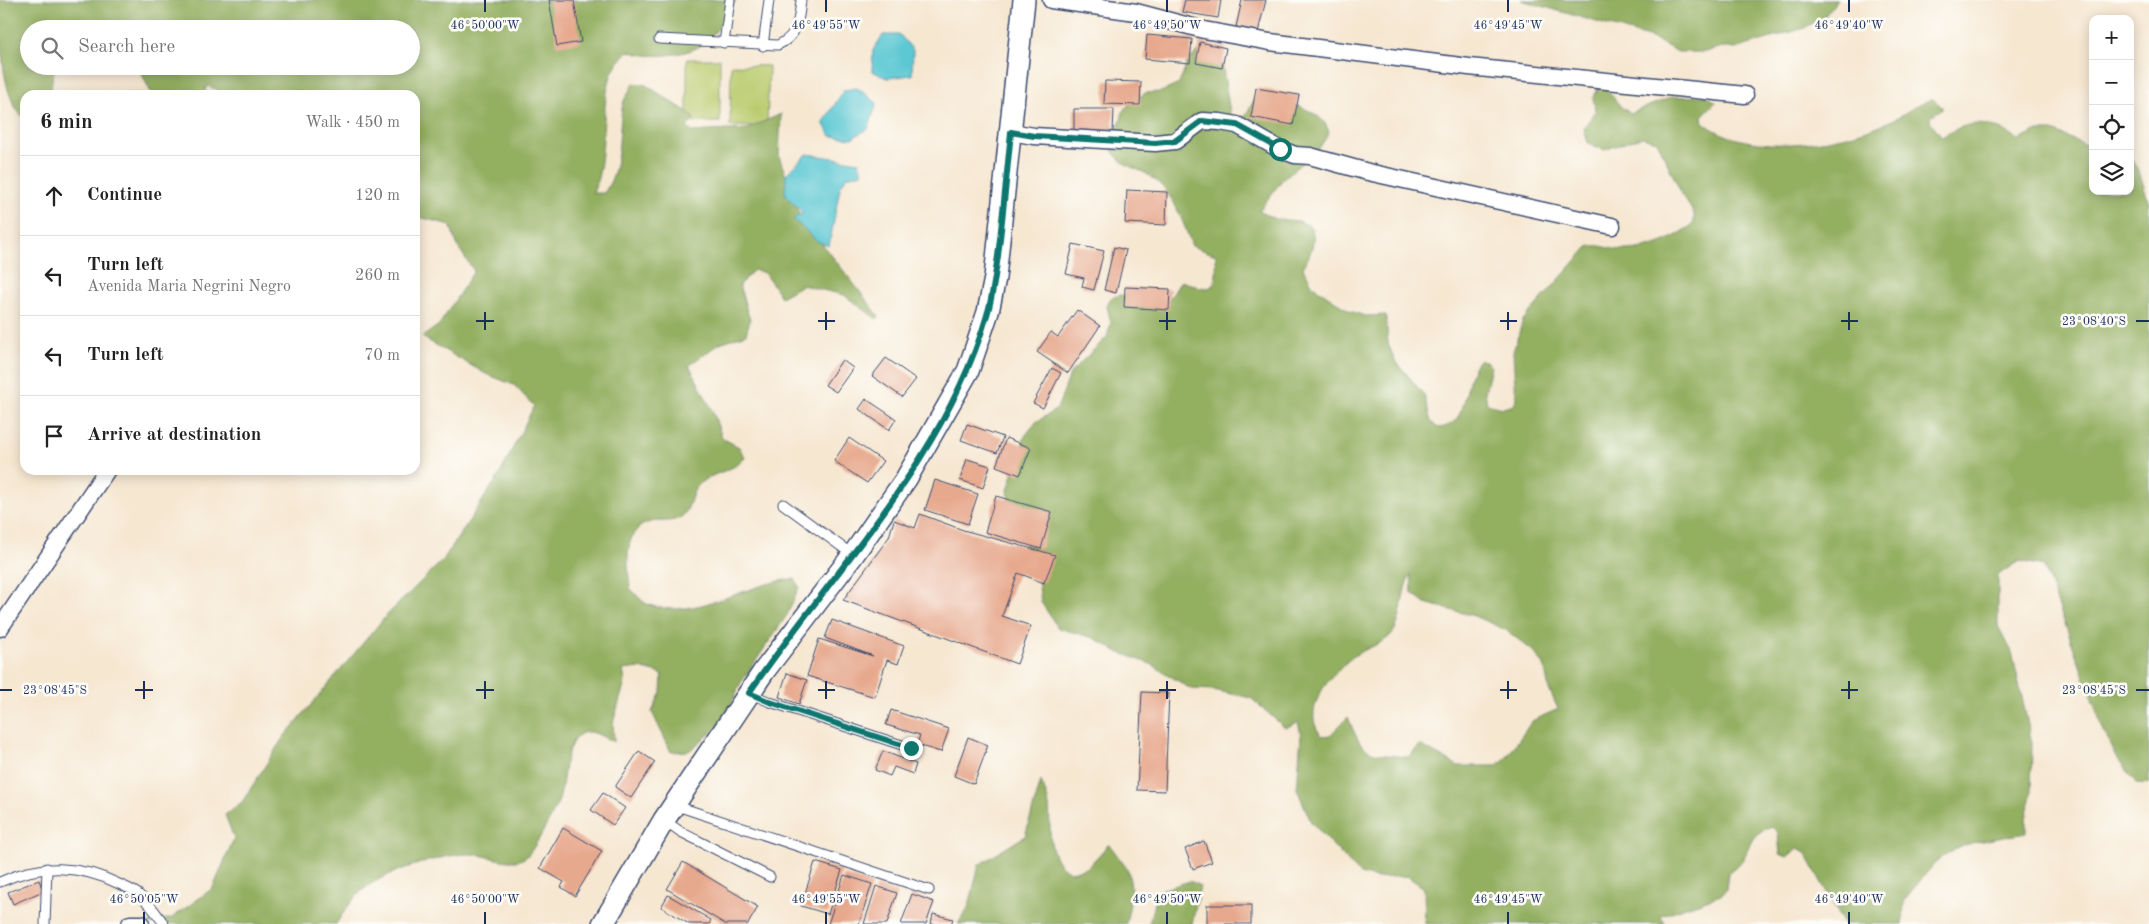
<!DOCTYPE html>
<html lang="en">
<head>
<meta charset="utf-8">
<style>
  body { margin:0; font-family:"Old Standard TT",serif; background:#f2f2f2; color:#222 }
  .controls { position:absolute; right:15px; top:15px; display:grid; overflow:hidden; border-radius:10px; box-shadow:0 2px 12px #0003 }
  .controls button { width:45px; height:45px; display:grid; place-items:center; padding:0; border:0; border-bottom:1px solid #e0e0e0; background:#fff; color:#222; font:25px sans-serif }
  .stop { position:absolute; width:15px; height:15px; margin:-11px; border:4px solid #0f766e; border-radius:50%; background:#fff }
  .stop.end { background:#0f766e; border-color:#fff; box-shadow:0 1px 5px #0008 }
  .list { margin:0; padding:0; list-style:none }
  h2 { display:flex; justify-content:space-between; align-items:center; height:65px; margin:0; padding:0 20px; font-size:21px }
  h2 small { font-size:16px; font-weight:400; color:#767676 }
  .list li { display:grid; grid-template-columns:32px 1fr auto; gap:15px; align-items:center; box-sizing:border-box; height:80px; padding:0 20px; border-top:1px solid #e0e0e0 }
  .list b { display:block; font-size:19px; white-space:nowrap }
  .list p { margin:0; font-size:16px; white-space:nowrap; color:#767676 }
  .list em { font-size:16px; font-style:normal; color:#767676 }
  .icon { flex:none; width:28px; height:28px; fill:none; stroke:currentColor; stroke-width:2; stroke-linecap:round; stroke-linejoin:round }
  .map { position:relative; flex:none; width:2149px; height:924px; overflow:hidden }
  .search { position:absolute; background:#fff; box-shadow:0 2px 12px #0003; left:20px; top:20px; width:400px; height:55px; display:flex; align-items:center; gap:12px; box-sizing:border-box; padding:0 18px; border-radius:28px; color:#767676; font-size:19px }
  .panel { position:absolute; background:#fff; box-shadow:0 2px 12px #0003; left:20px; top:90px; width:400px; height:385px; border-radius:15px }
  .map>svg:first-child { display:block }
</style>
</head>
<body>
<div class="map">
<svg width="2149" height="924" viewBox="0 0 2149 924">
  <rect width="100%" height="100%" fill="#fdfcf7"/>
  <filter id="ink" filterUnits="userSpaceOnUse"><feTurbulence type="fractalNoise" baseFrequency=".02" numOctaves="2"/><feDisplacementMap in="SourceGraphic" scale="10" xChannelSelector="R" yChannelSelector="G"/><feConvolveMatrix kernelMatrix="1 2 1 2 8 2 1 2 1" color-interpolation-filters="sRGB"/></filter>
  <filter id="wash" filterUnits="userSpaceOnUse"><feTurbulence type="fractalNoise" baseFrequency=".0096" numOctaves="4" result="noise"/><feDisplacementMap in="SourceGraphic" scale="20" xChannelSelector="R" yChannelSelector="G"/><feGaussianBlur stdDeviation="1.12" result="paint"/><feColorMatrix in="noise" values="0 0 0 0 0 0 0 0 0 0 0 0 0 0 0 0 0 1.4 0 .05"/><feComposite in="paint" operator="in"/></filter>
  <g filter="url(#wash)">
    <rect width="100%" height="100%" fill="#f6e7d1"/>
    <g fill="#bacb6d" stroke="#6a7d66">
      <rect x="687" y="59" width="33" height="63"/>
      <polygon points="731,65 769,66 767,127 730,126"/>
    </g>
    <g fill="#93af60" stroke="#576f5f" fill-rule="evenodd">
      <path d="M 0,0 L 736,0 C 714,33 710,52 666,55 C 652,56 642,56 628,51 C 623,58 615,65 612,73 C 598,112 609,155 593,193 L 604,193 C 623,167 617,133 623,103 C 625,97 631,89 634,83 L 646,85 L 692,115 L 694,120 L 687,127 L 692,132 L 747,129 L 781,114 L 779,156 L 799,214 L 879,316 L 877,319 L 844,295 L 802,285 L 781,297 L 765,273 L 754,270 L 739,285 L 750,320 L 746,334 L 720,343 L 689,365 L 713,412 L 722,438 L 739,447 L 745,458 C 733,472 712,472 699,484 C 690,492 691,511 681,517 C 671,524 658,519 647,523 C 622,532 628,568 630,588 C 635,593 641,601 647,604 C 692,623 750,581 795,579 L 799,587 L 787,615 L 740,684 L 724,722 L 689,751 L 671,752 L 652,712 L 661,692 L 662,674 L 640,668 L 623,670 L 625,682 L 613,723 L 614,742 C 607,739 597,733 590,732 C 562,730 565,785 559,800 C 556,808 533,852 527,856 C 513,868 489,855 472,854 C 447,853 392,870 371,884 C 355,894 346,909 336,924 L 143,924 L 172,918 L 213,888 L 234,838 L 225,815 L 242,802 L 283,738 L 385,617 L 443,560 L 500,474 L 534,406 L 514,385 L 486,374 L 422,337 L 439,325 L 474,271 L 458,247 L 450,225 L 415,216 L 415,95 L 231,95 L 208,86 L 205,89 L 207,95 L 152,95 L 138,66 L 411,66 L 411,29 L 29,29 L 29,66 L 57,66 L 53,74 L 50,95 L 25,95 L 24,118 C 0,98 0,34 0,0 Z"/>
      <polygon points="1521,0 1837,0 1824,17 1804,28 1735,49 1722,47 1705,52 1678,52 1652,38"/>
      <path d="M 1197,52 L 1210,53 L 1222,63 L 1231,119 L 1245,117 L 1255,98 L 1261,95 C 1283,102 1324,108 1329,133 L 1320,147 L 1282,180 L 1259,211 L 1275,219 L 1299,221 L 1311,227 C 1317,242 1310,254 1303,268 L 1313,286 L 1350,311 L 1365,316 L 1386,315 L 1388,343 L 1394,359 L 1424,395 L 1431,422 L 1438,428 C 1472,426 1461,379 1479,360 L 1486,361 L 1491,367 L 1485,392 L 1487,404 L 1503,408 L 1514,405 L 1516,399 L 1513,352 L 1523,320 L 1588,247 C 1600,243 1610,250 1622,250 C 1647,251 1676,239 1694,223 L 1694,213 L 1683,197 L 1657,141 L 1642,137 L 1604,150 L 1588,143 L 1584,128 L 1596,111 L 1593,98 L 1599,86 L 1605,87 L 1621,107 L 1631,113 L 1672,97 L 1707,96 L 1716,102 L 1702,116 L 1703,122 C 1748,160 1848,143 1896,118 C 1912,110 1915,104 1933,99 L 1943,108 L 1931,116 L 1930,121 L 1942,137 C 1971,118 1990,121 2019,140 L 2038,131 L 2053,131 L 2088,146 L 2090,154 L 2086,170 L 2093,176 L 2093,191 L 2130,191 L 2130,157 L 2138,168 L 2149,203 L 2149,783 L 2137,784 L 2118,760 L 2103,729 L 2044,566 L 2019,561 L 1998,575 L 1998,626 L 2012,652 L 2032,743 L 2031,794 L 2026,819 L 2026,833 L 1971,843 L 1951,851 L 1935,863 L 1904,900 L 1903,924 L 1844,924 L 1805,852 L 1798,848 L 1787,857 L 1780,854 L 1778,833 L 1772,827 C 1750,834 1753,841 1743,859 C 1740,864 1733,868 1728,873 L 1726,889 L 1721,895 L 1660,916 L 1666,924 L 1425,924 L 1424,888 L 1407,876 L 1375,878 L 1360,874 L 1311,822 L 1297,789 L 1301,735 L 1298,722 L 1285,728 L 1251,698 L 1213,690 L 1191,689 L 1151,664 L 1118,652 L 1094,638 L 1058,628 L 1041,602 L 1036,564 L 1011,521 L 1008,490 L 1025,436 L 1036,422 L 1057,409 L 1071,372 L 1107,337 L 1111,323 L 1107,306 L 1111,298 L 1121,295 L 1149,303 L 1169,300 L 1181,281 C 1216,293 1217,292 1216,255 L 1192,246 C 1183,222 1173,191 1150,176 C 1134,166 1123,168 1112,150 L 1124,109 L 1145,93 L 1161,92 L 1179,84 L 1187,63 ZM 1411,574 L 1412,593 L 1425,603 L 1474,616 L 1506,630 L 1533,651 L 1544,665 L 1549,689 L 1558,709 L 1532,721 L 1507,757 L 1496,766 L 1458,766 L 1420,745 L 1408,757 C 1368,753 1363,757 1348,717 L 1330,735 L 1322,736 C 1297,709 1335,669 1357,654 C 1367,648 1382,644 1391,635 C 1404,622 1400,589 1411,574 Z"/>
      <path d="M 1041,781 C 1043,787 1046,793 1048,800 C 1053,825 1043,857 1070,872 L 1087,868 L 1109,844 L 1128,870 L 1132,893 L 1126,924 L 958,924 L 969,906 L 979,865 L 1025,836 Z"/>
      <polygon points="1190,881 1200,886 1192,924 1149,924 1157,891"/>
    </g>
    <g fill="#5bc8d3" stroke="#3b7c98">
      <polygon points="883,35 900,35 913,50 912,75 887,78 872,71 873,50"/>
      <polygon points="857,88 877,103 868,129 852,138 831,136 823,123 844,90"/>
      <polygon points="807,154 859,162 862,173 846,177 840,188 829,246 817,241 793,219 803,213 785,195 786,174"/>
    </g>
    <g id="blocks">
      <g fill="#e7a98e">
        <polygon points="549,0 574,0 581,42 557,46"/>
        <polygon points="1185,0 1221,0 1218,18 1182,12"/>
        <polygon points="1242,0 1266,0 1258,32 1236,27"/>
        <polygon points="1147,35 1192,39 1190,63 1145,59"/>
        <polygon points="1200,42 1226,48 1222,68 1196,63"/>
        <polygon points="1105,81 1141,82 1140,105 1104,104"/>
        <polygon points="1256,88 1299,95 1293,125 1251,117"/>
        <polygon points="1074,109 1114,109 1113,132 1074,132"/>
        <polygon points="1127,190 1167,192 1166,225 1125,223"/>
        <polygon points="1073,244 1104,251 1094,290 1082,287 1084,278 1066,274"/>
        <polygon points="1114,247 1126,250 1116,293 1104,290"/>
        <polygon points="1125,287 1170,289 1169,310 1124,307"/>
        <polygon points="1077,310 1100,326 1068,373 1037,352 1051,332 1058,337"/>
        <polygon points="886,358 916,379 902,397 872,376"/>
        <polygon points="842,360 853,368 836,392 825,385"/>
        <polygon points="1052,368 1061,373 1043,408 1033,403"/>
        <polygon points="866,399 896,419 889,430 859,409"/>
        <polygon points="967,424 1003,437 997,453 961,440"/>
        <polygon points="849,438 883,461 867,483 834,461"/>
        <polygon points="1006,438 1031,448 1020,475 996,466"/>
        <polygon points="967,459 990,466 983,488 960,480"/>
        <polygon points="935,480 978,494 968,524 925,510"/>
        <polygon points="996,496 1052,512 1041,549 985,532"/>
        <polygon points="920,514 963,530 1055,555 1044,583 1018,573 1002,616 1031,626 1017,664 843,600 889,537 894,520 915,528"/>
        <polygon points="832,620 904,646 898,664 887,660 875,697 807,676 819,639 873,656 825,638"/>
        <polygon points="787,673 807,680 799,704 779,697"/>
        <polygon points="1142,692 1169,693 1165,791 1137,790"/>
        <polygon points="891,710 949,729 941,752 917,745 920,735 886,725"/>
        <polygon points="968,737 988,745 974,784 954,776"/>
        <polygon points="639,751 655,762 631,798 615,787"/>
        <polygon points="883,751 916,764 913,774 894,767 890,776 875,770"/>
        <polygon points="603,793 625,808 613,825 591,810"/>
        <polygon points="563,828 602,851 575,896 561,887 564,882 540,868"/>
        <polygon points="1204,841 1212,862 1193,869 1185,849"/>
        <polygon points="683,862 758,907 748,924 725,924 667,889"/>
        <polygon points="815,862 842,870 828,914 801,906"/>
        <polygon points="844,875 872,884 859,924 828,924"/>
        <polygon points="39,880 43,891 13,904 8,892"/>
        <polygon points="876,886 897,893 887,924 864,924"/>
        <polygon points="912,894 934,902 926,924 901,924"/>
        <polygon points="668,895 711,920 709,924 689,924 661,907"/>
        <rect x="1207" y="905" width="44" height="19"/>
        <polygon points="933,914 953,919 951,924 931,924"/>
      </g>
    </g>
  </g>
  <g filter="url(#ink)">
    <use href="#blocks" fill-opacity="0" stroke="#3c4b6f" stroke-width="1"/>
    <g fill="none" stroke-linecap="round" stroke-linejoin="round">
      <defs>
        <g id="service">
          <path d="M 659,39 L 778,45 C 798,36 799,20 801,0"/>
          <polyline points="724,43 730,0"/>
          <polyline points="763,46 769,0"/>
          <polyline points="783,504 853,555"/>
          <polyline points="749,693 770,702 911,748"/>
          <polyline points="674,805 929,890"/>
          <polyline points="664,820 681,832 770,877"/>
          <path d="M 0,882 C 39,863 81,865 119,884 C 125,887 134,890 139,895 C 150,903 157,914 164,924"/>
          <polyline points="45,924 47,868"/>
        </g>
        <g id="minor">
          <polyline points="1051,0 1136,12 1204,30 1270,42 1469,67 1745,95"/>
          <polyline points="1011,132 1034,136 1155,143 1175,141 1202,121 1220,122 1237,125 1279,149 1295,155 1310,156 1368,172 1612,226"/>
          <polyline points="0,628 107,470"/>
          <polyline points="130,924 141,924"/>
        </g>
        <polyline id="tertiary" points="603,924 664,820 764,671 853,555 906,479 968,371 988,312 995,278 1024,0"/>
      </defs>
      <use href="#service" stroke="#3c4b6f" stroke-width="11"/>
      <use href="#minor" stroke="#3c4b6f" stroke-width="19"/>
      <use href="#tertiary" stroke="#3c4b6f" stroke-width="24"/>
      <use href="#service" stroke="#fff" stroke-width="9"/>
      <use href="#minor" stroke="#fff" stroke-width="16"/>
      <use href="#tertiary" stroke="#fff" stroke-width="21"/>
    </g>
  </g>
  <g fill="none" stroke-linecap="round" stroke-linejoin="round" filter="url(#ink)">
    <path stroke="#0f766e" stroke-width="6" d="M 911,748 L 770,702 L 749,693 C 832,571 945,460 987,315 C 993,296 995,275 998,256 C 1003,214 1007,173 1011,132 L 1034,136 L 1155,143 L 1175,141 L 1202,121 L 1237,125 L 1280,149"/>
  </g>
  <path fill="none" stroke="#1b2f5e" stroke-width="2" d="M 485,0 L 485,12M 826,0 L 826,12M 1167,0 L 1167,12M 1508,0 L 1508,12M 1849,0 L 1849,12M 485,312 L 485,330M 826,312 L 826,330M 1167,312 L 1167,330M 1508,312 L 1508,330M 1849,312 L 1849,330M 476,321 L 494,321M 818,321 L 835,321M 1159,321 L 1176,321M 1500,321 L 1517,321M 1841,321 L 1858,321M 2136,321 L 2149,321M 144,681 L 144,699M 485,681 L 485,699M 826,681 L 826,699M 1167,681 L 1167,699M 1508,681 L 1508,699M 1849,681 L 1849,699M 0,690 L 12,690M 135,690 L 153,690M 476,690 L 494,690M 818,690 L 835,690M 1159,690 L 1176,690M 1500,690 L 1517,690M 1841,690 L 1858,690M 2136,690 L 2149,690M 144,912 L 144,924M 485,912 L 485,924M 826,912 L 826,924M 1167,912 L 1167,924M 1508,912 L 1508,924M 1849,912 L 1849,924"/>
  <g font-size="12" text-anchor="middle" fill="#1b2f5e" stroke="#fdfcf7" stroke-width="5" stroke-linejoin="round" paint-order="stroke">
    <text x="485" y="29">46°50'00"W</text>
    <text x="826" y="29">46°49'55"W</text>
    <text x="1167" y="29">46°49'50"W</text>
    <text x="1508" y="29">46°49'45"W</text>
    <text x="1849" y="29">46°49'40"W</text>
    <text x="2094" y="325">23°08'40"S</text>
    <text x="55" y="694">23°08'45"S</text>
    <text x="2094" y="694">23°08'45"S</text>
    <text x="144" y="903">46°50'05"W</text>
    <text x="485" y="903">46°50'00"W</text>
    <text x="826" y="903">46°49'55"W</text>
    <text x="1167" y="903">46°49'50"W</text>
    <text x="1508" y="903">46°49'45"W</text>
    <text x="1849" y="903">46°49'40"W</text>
  </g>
</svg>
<div class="controls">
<button>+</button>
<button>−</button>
<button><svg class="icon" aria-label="locate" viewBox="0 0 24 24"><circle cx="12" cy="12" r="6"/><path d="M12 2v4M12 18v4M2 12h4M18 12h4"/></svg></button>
<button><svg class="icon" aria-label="layers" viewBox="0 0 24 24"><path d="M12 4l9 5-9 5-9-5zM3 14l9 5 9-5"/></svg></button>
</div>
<div class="stop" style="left:1280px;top:149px"></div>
<div class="stop end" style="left:911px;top:748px"></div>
<div class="search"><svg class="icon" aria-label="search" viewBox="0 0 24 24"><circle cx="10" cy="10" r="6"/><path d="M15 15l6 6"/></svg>Search here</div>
<section class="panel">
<h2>6 min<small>Walk · 450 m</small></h2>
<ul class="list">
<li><svg class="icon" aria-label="ahead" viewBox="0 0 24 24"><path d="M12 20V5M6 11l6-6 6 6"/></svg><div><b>Continue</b></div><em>120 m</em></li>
<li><svg class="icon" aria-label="left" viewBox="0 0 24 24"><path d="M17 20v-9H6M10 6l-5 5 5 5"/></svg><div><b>Turn left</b><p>Avenida Maria Negrini Negro</p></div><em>260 m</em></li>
<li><svg class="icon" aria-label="left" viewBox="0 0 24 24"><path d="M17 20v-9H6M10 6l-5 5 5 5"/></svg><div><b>Turn left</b></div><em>70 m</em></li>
<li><svg class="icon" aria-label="arrive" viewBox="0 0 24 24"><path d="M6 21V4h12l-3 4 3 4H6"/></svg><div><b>Arrive at destination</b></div></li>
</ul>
</section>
</div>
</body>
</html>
